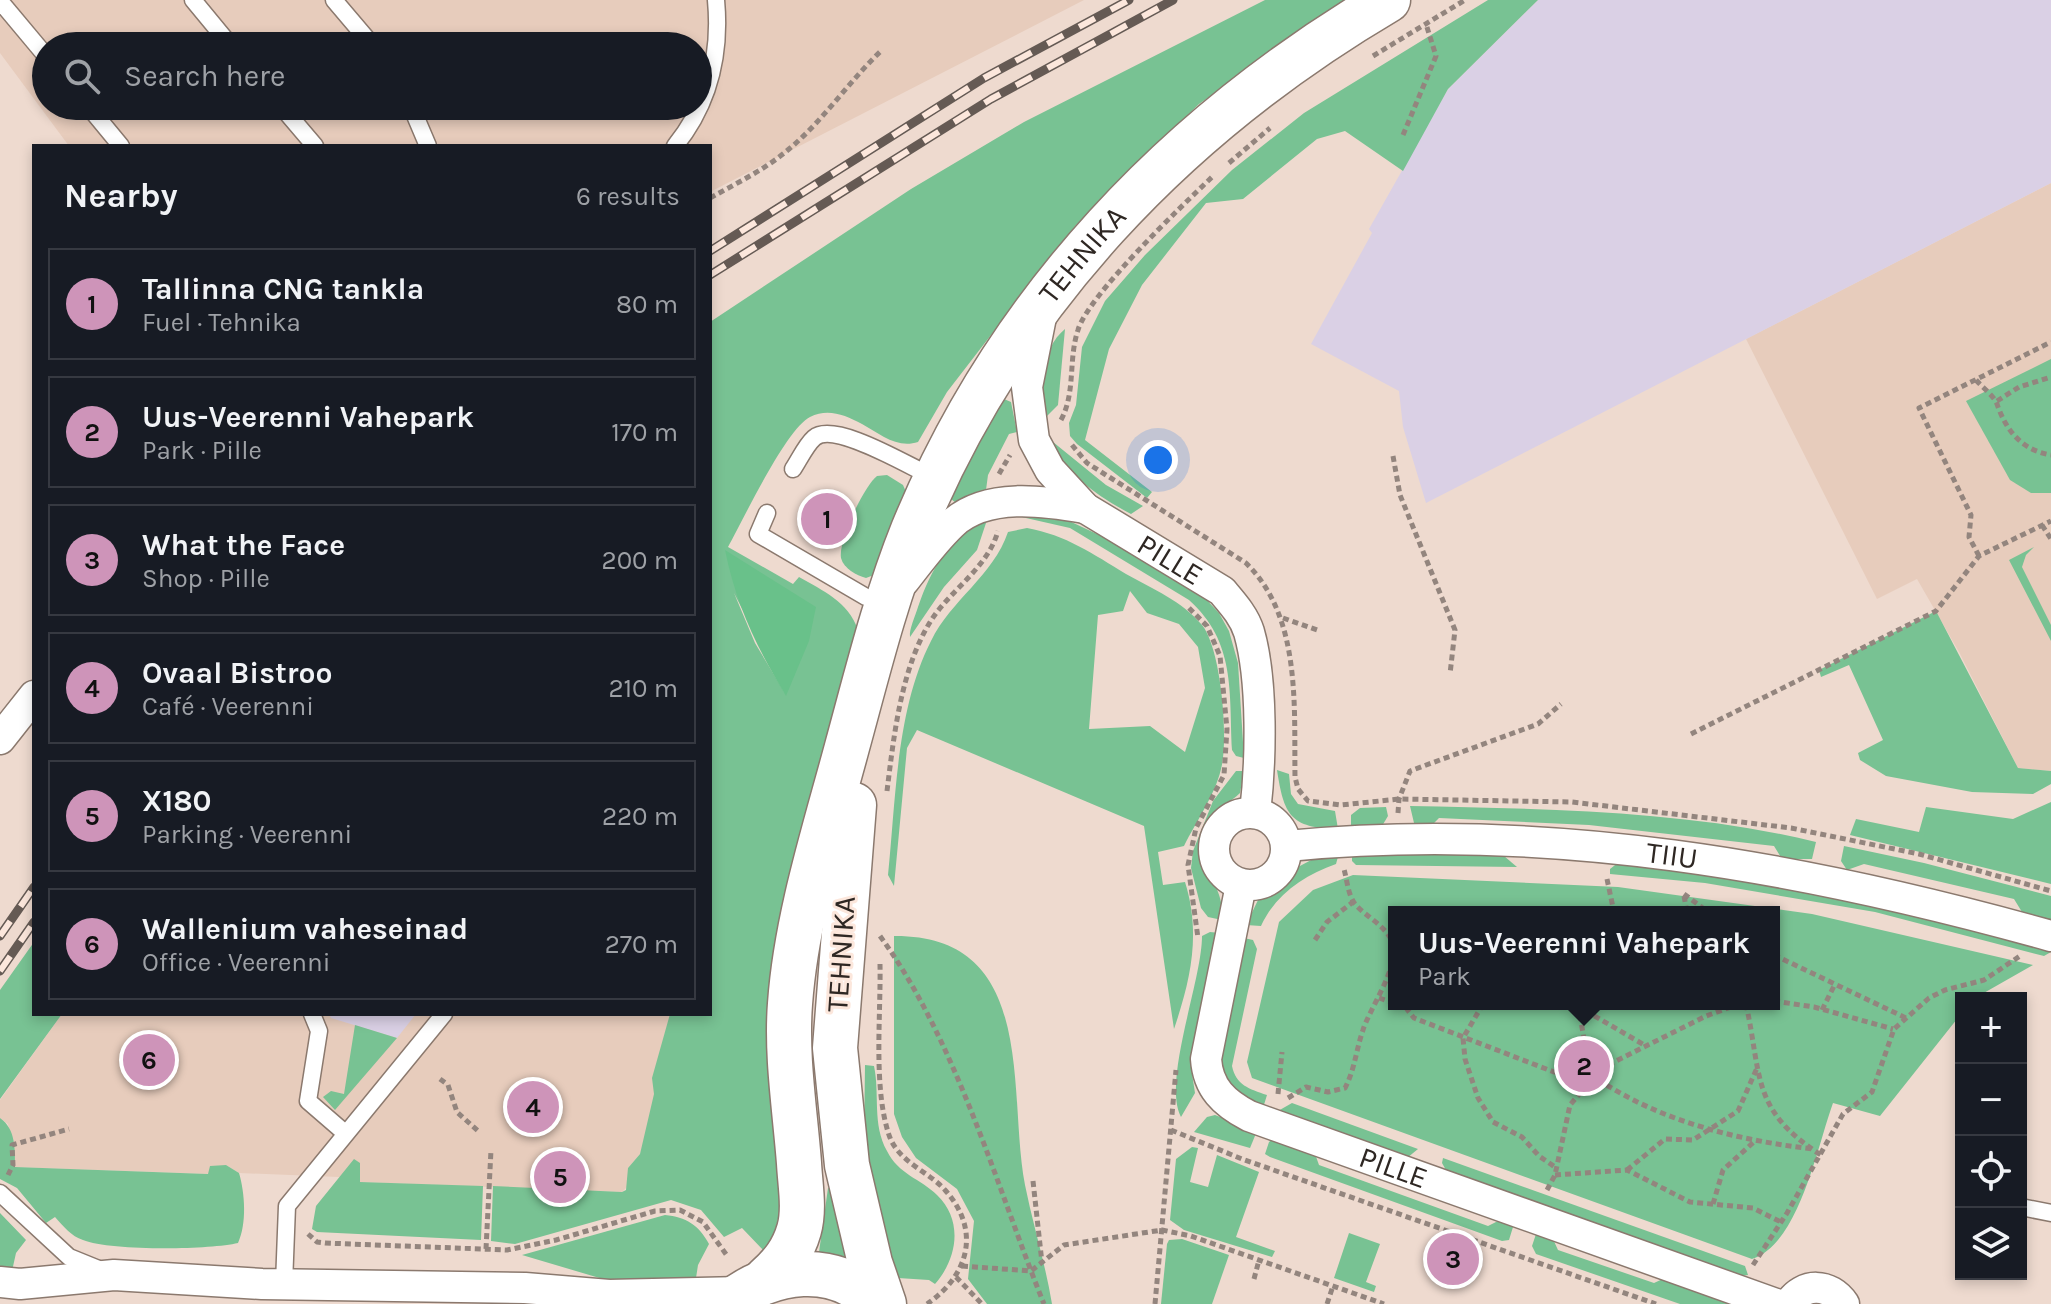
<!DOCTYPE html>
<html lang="en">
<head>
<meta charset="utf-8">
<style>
  body { margin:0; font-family:Karla,sans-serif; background:#242831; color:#f1f3f6 }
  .controls { position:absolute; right:24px; bottom:24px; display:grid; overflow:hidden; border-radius:0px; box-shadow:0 4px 12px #0003 }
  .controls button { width:72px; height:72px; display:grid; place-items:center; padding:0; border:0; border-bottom:2px solid #363941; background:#171b24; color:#f1f3f6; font:40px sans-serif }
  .you { position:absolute; left:1158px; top:460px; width:28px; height:28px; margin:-20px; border:6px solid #fff; border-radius:50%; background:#1a73e8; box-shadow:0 0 0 12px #1a73e833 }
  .badge { display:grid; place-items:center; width:52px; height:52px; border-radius:50%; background:#ce94b9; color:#111; font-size:26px; font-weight:700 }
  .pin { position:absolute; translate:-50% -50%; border:4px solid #fff; box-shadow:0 2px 8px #0006 }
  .popup { position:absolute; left:1388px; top:906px; width:392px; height:104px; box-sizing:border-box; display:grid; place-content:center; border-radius:0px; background:#171b24; filter:drop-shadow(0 2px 6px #0005); font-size:26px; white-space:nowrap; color:#9ea1a6 }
  .popup b { font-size:30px; color:#f1f3f6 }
  .popup::after { content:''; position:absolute; left:50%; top:100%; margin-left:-16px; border:16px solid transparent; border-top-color:#171b24 }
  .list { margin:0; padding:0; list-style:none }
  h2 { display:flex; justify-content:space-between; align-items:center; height:104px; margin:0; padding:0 32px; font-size:34px }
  h2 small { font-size:26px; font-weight:400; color:#9ea1a6 }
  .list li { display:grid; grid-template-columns:52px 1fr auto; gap:24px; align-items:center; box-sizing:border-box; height:112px; margin:0 16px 16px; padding:0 16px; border:2px solid #363941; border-radius:0px }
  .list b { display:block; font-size:30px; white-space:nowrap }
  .list p { margin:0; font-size:26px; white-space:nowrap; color:#9ea1a6 }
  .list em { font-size:26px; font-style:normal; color:#9ea1a6 }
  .icon { flex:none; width:44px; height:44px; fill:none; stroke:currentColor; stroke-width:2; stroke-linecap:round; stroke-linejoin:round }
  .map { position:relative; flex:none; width:2051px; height:1304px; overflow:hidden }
  .search { position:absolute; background:#171b24; box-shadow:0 4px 12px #0003; left:32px; top:32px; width:680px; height:88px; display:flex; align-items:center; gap:20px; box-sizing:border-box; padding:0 28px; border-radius:44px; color:#9ea1a6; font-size:30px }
  .panel { position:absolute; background:#171b24; box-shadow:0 4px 12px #0003; left:32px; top:144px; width:680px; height:872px; border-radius:0px }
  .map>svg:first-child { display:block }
</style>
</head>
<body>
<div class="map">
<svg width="2051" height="1304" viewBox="0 0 2051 1304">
  <rect width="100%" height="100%" fill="#eedacf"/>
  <g fill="#e7ccbc" fill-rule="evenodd">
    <path d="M 0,0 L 1084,0 L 710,192 L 710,146 L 69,146 L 0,53 ZM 46,46 L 698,46 L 698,106 L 46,106 Z"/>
    <polygon points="2051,183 2051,771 2018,768 1959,652 1917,579 1877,599 1746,339"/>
    <polygon points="62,1014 691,1014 640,1154 628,1168 628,1186 622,1192 360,1182 339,1177 239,1173 226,1165 209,1174 15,1167 8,1124 0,1118 0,1100"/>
  </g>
  <g fill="#dad0e5">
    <polygon points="1538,0 2051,0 2051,183 1426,503 1403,427 1399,391 1311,344 1372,233 1369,229 1448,89"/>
    <polygon points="329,1014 416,1014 397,1038 331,1018"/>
  </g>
  <g fill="#78c293" fill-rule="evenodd">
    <path d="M 1265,0 L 1348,0 L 1199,104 L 1076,225 L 947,392 L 918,442 C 897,449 880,434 862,424 C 845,415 828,408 810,417 C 786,429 743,520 728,547 L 793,584 L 799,577 C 823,591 848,601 858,630 L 780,1179 C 780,1207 781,1227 764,1251 L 742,1228 L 724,1237 L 701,1210 L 671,1200 L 515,1244 L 491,1241 L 493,1186 L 622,1192 L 626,1190 L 628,1168 L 640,1154 L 654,1094 L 652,1078 L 670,1014 L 710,1014 L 710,322 L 911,189 L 1024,122 ZM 734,593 L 786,695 L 755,643 Z"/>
    <polygon points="1488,0 1538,0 1448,89 1403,171 1345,131 1317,139 1243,199 1206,203 1142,285 1109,349 1085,440 1152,492 1147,498 1077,444 1070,436 1069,423 1076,405 1082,347 1105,301 1145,255 1232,170 1304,113"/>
    <path d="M 1065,329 L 1058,405 L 1041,422 C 1037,395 1041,348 1065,329 Z"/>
    <polygon points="2051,359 2051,493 2031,493 2010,480 1966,401"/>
    <polygon points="1004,399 1011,402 1017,432 1009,434 988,475 986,490 956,503 951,499 980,438"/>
    <path d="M 1053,442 L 1106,485 L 1143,506 L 1131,514 C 1093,494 1075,478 1048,445 Z"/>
    <path d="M 887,475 L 903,485 L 907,494 L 874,575 L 866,578 C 856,575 844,569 841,558 C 838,541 864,486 877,476 Z"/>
    <path d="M 1028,512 L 1065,519 L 1114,542 L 1204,597 L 1219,613 L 1229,631 L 1238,663 L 1244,758 L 1236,756 L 1232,750 C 1229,692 1236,642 1189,600 L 1070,528 L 1013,515 Z"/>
    <path d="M 987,520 L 977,550 L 944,587 L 910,637 C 909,629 915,617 918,607 C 932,567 948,539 987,520 Z"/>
    <path d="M 1027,528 C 1066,535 1093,554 1126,574 C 1153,589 1182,601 1202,625 C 1221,648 1229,739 1221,769 C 1215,795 1196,822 1184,846 L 1158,852 L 1163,885 L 1185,882 C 1201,933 1191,979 1174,1029 L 1144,826 L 917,730 L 907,748 L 894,886 L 888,875 C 896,799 896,710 931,641 C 951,600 993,576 1008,532 ZM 1130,591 L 1147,613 L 1179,624 L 1198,647 L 1205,688 L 1185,752 L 1150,726 L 1089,729 L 1098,615 L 1123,611 Z"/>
    <polygon points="2034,547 2026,555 2022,567 2051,625 2051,641 2009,560"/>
    <polygon points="1936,611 2018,768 2051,771 2051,784 2033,794 1972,792 1886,776 1860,760 1858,753 1883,740 1849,665 1821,677 1819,670"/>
    <path d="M 1277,770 L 1289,774 L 1291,794 L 1298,804 L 1335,811 L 1338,829 C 1290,828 1284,815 1277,770 Z"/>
    <path d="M 1236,771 L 1244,771 L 1240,793 C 1231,802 1218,807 1211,818 C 1183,860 1227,879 1222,920 L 1208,917 L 1201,908 L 1191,868 L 1193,851 L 1213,801 Z"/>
    <polygon points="2051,802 2051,884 1850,835 1856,819 1919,832 1926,807 2013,819"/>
    <path d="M 1410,806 C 1544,809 1685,810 1816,842 L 1812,859 L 1782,859 L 1774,846 L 1589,825 L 1439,818 L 1428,829 L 1414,823 Z"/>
    <polygon points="1386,807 1388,816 1382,826 1351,829 1351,815 1360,808"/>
    <polygon points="1844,846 1924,863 2051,896 2051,921 2022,912 2014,899 1864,864 1847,870 1841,861"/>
    <path d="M 1339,853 L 1336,864 C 1304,875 1275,895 1261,926 L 1246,925 L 1258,900 L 1287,882 L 1298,867 L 1315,858 Z"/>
    <polygon points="1352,853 1504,856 1517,867 1356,865 1352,861"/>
    <polygon points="1619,862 1778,882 2051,947 2051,952 2044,956 1875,912 1705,883 1610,874 1610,869"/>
    <path d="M 1353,875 L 1618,887 L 1812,914 L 2033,965 L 1975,998 L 1961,998 L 1961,1014 L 1880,1116 L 1833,1103 C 1817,1147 1799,1244 1752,1259 L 1252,1078 L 1247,1062 L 1279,922 L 1313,890 ZM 1394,912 L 1774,912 L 1774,1004 L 1394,1004 Z"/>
    <path d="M 1210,932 L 1220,933 L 1191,1067 L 1195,1093 L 1181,1117 C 1162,1081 1202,981 1202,936 Z"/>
    <path d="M 894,936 C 1039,935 1007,1092 1025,1185 C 1033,1225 1045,1262 1052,1304 L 987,1304 L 968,1279 L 974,1221 L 957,1189 L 916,1158 L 902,1137 L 894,1114 Z"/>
    <path d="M 1244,938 L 1253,940 L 1257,949 L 1232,1066 C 1236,1085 1249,1089 1267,1095 L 1263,1108 C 1243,1099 1227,1085 1219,1064 Z"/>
    <polygon points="34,942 34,1014 62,1014 0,1099 0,990"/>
    <polygon points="355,1025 397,1038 335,1110 323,1097 331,1091 344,1094"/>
    <path d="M 865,1065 L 874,1066 C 880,1095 872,1124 887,1151 C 898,1174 921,1179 937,1195 C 964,1221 957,1259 935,1284 L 929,1280 L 898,1278 L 878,1220 L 864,1141 Z"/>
    <polygon points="1292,1103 1418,1149 1407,1158 1278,1111"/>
    <polygon points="1215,1115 1257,1131 1250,1148 1194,1132 1207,1117"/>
    <path d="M 0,1118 C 16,1129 15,1150 15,1167 L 208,1174 L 210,1166 L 226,1165 L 239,1173 C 245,1193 247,1224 238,1243 C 209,1250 110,1251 83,1240 C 71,1236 64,1227 55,1217 L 46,1223 L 17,1188 L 0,1179 Z"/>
    <polygon points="1275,1137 1314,1151 1319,1165 1488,1226 1502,1219 1513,1227 1509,1240 1502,1241 1270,1157 1265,1154 1269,1142"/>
    <polygon points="1192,1147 1198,1148 1190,1182 1208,1187 1217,1155 1259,1172 1236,1237 1275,1251 1272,1257 1184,1230 1170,1220 1176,1159"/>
    <polygon points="1443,1158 1745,1266 1748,1275 1739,1276 1447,1172 1442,1163"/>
    <polygon points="354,1159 360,1163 360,1182 483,1186 481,1240 317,1232 312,1229 316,1206"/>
    <polygon points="828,1188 831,1189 848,1261 819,1252"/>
    <polygon points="0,1213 26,1240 16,1253 12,1271 0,1269"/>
    <path d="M 665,1215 C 686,1217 699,1225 709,1244 L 698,1265 L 696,1278 L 613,1282 L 522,1255 Z"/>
    <polygon points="1349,1233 1380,1244 1366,1282 1376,1286 1374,1292 1334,1278"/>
    <polygon points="1536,1234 1552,1237 1558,1250 1654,1283 1667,1277 1735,1304 1680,1304 1536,1254 1532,1246"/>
    <polygon points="1182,1239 1229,1255 1212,1304 1161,1304 1167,1244 1169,1240"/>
  </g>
  <path fill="#69c18a" d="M 725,550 L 816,607 L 809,641 L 786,696 C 757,648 736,605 725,550 Z"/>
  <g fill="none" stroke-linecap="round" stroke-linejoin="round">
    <defs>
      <g id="service">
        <polyline points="193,0 231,46"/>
        <polyline points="334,0 373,46"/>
        <polyline points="0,1 46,56"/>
        <polyline points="88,106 121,146"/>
        <polyline points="281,106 315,146"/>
        <polyline points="411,106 428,146"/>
        <path d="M 675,146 C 709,104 721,54 716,0"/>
        <path d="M 793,469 C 799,460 806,445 814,438 C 834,420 910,467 935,478"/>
        <polyline points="767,513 758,534 866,597 885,601"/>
        <polyline points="312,1014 319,1031 308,1101 345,1133"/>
        <polyline points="0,1193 69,1257 101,1270"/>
        <polyline points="2021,1207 2051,1213"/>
        <polyline points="284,1284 287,1206 444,1014"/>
      </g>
      <g id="minor">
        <path id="s1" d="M 1041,317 L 1027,387 L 1034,440 L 1050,470 L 1085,508 L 1222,591 C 1233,604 1244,616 1249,632 C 1263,681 1261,762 1255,813"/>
        <path d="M 904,581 C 919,562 934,541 952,524 C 986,492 1045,501 1085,508"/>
        <polyline points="0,739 34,696"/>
        <circle cx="1250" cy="849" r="36"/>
        <path id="s2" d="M 1287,846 C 1548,821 1801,866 2051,936"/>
        <path id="s3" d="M 1241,885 L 1206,1059 C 1208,1088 1224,1103 1249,1116 L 1776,1304"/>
        <polyline points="0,1282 20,1284 114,1275 262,1284 525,1288 609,1295 742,1292"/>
        <path d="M 1789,1304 C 1803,1282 1830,1283 1844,1304"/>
      </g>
      <g id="secondary">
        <polyline points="854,805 835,1048 847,1165 870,1263 884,1304"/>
        <path id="s4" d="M 766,1279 C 782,1265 793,1251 799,1230 C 805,1209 800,1184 799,1163 C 795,1111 786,1056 790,1004 C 796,918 825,829 847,747 C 867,674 885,600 913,530 C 1007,301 1176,125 1388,0"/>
        <path d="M 728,1304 C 769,1269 837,1259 875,1304"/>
      </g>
    </defs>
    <use href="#service" stroke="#8b796e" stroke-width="19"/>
    <use href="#minor" stroke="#8b796e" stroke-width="33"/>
    <use href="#secondary" stroke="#8b796e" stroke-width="47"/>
    <g stroke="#93857e" stroke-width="5" stroke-dasharray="6 4" stroke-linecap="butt">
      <polyline points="1373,56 1465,0"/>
      <polyline points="1403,135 1436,56 1426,24"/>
      <polyline points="1229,163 1270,128"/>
      <path d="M 710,198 C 737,183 766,169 789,149 C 824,120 849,81 882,50"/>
      <path d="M 1976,380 C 1982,387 1994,396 1997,404 C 2006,430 2021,450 2051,455"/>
      <polyline points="1997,401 2019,387 2051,377"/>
      <path d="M 1061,420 C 1076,392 1068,360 1078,330 C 1089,294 1182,206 1212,177"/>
      <path d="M 1072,445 L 1087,463 L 1246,563 C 1301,617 1294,704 1295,777 L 1298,789 L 1308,801 L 1341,805 L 1399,799 L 1572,802 L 1791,828 L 1919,854 L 2051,891"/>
      <polyline points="1393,456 1400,495 1455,630 1450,674"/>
      <polyline points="999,474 1010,455"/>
      <polyline points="2042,525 2051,539"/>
      <polyline points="1979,556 1969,537 1971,515 1919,408 2051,342"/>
      <polyline points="1189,608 1207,626 1220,656 1227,729 1224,775 1196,828 1188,865 1198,938"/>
      <polyline points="1283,618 1320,631"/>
      <polyline points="1691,734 1936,611 1979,556 2051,521"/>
      <path d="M 887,791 C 894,735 901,667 932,619 C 952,589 988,567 998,531"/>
      <polyline points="1398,813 1399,799 1410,771 1538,724 1561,704"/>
      <polyline points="1607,879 1614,912"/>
      <polyline points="1684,894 1708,912"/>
      <polyline points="1684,896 1687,912"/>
      <path d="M 880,936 C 956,1040 996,1185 1044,1304"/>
      <polyline points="1315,940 1327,922 1353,902"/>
      <polyline points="1774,955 1906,1018"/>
      <path d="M 880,964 C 881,1016 873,1087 889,1135 C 898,1162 928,1171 945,1190 C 982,1231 968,1276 927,1304"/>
      <polyline points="1379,998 1394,1003"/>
      <polyline points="1774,1001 1814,1007 1893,1029"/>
      <polyline points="1396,1004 1406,1008 1414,1018 1554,1072 1590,1074 1706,1016 1739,1004"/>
      <polyline points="1483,1004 1463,1038 1465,1059 1478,1098 1493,1122 1522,1137 1539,1156 1555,1167"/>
      <polyline points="1567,1004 1579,1007 1646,1046"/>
      <path d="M 1746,1004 C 1762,1077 1751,1110 1821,1155"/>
      <polyline points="1822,1010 1834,986"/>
      <path d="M 1590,1074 C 1655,1120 1735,1140 1813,1149"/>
      <polyline points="440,1079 448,1085 457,1112 478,1131"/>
      <polyline points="1278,1094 1282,1052"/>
      <path d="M 1288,1098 L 1306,1087 L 1328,1092 L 1345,1088 C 1355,1069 1356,1050 1363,1030 C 1369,1010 1400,965 1393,944 C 1387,926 1366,917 1355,904 C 1348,895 1347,880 1344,869"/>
      <polyline points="1171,1130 1242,1159 1656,1304"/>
      <polyline points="1627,1170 1665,1139 1693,1140 1738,1111 1757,1068"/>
      <polyline points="8,1175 13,1165 12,1145 69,1129"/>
      <polyline points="1555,1175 1627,1170 1690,1202 1753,1208 1781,1222"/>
      <polyline points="1033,1181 1042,1263"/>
      <polyline points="1547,1190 1555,1175 1570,1105 1586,1086 1590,1074 1578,1004"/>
      <polyline points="1713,1204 1723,1170 1756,1140"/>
      <polyline points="308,1234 317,1242 325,1243 507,1250 556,1240 655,1211 680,1210 703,1222 728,1257"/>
      <polyline points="486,1249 491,1150"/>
      <polyline points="1753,1265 1787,1213 1843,1114 1872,1092 1894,1029 1929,998 1945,990 1984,980 2020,956"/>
      <polyline points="962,1266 1031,1271 1064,1245 1162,1230 1191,1236 1384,1304"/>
      <polyline points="956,1277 982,1304"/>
      <polyline points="1254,1279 1259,1260"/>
      <polyline points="1155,1304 1176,1070"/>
      <polyline points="1327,1304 1333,1286"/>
    </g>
    <use href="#service" stroke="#fff" stroke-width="16"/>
    <use href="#minor" stroke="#fff" stroke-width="30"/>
    <use href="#secondary" stroke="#fff" stroke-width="44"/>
    <defs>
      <g id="rail">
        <polyline points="710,251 984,78 1129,0"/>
        <polyline points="710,275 991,99 1173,0"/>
        <polyline points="0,936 34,887"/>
        <polyline points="0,971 34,922"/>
      </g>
    </defs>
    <use href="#rail" stroke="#655a54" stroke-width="9"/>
    <use href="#rail" stroke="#fce7dc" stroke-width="6" stroke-dasharray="18" stroke-linecap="butt"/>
  </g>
  <g text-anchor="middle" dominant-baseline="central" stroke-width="6" stroke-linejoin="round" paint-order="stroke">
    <g font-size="30" fill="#2e2723" stroke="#fce7dc">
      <text stroke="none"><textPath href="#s4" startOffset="1102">TEHNIKA</textPath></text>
      <text stroke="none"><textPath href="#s1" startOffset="310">PILLE</textPath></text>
      <text stroke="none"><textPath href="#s2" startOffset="386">TIIU</textPath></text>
      <text transform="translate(841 954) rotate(-86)">TEHNIKA</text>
      <text stroke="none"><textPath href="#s3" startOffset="406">PILLE</textPath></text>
    </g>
  </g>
</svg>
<div class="controls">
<button>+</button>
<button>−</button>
<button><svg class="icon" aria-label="locate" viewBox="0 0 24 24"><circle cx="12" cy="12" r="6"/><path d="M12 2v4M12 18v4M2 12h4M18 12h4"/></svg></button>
<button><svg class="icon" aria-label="layers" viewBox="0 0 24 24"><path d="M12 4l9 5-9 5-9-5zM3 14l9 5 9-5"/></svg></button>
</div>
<div class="you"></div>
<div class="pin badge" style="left:827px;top:519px">1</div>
<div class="pin badge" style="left:1584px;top:1066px">2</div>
<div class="popup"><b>Uus-Veerenni Vahepark</b>Park</div>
<div class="pin badge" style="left:1453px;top:1259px">3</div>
<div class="pin badge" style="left:533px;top:1107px">4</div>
<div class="pin badge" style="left:560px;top:1177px">5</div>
<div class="pin badge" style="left:149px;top:1060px">6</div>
<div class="search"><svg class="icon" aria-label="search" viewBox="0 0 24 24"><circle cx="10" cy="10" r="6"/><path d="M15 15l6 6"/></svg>Search here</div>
<section class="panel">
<h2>Nearby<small>6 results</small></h2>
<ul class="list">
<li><span class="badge">1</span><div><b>Tallinna CNG tankla</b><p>Fuel · Tehnika</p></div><em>80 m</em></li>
<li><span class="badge">2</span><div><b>Uus-Veerenni Vahepark</b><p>Park · Pille</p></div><em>170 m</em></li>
<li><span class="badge">3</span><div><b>What the Face</b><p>Shop · Pille</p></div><em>200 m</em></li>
<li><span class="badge">4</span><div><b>Ovaal Bistroo</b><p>Café · Veerenni</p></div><em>210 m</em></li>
<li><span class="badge">5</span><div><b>X180</b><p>Parking · Veerenni</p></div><em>220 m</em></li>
<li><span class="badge">6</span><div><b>Wallenium vaheseinad</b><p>Office · Veerenni</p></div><em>270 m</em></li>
</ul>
</section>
</div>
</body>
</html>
